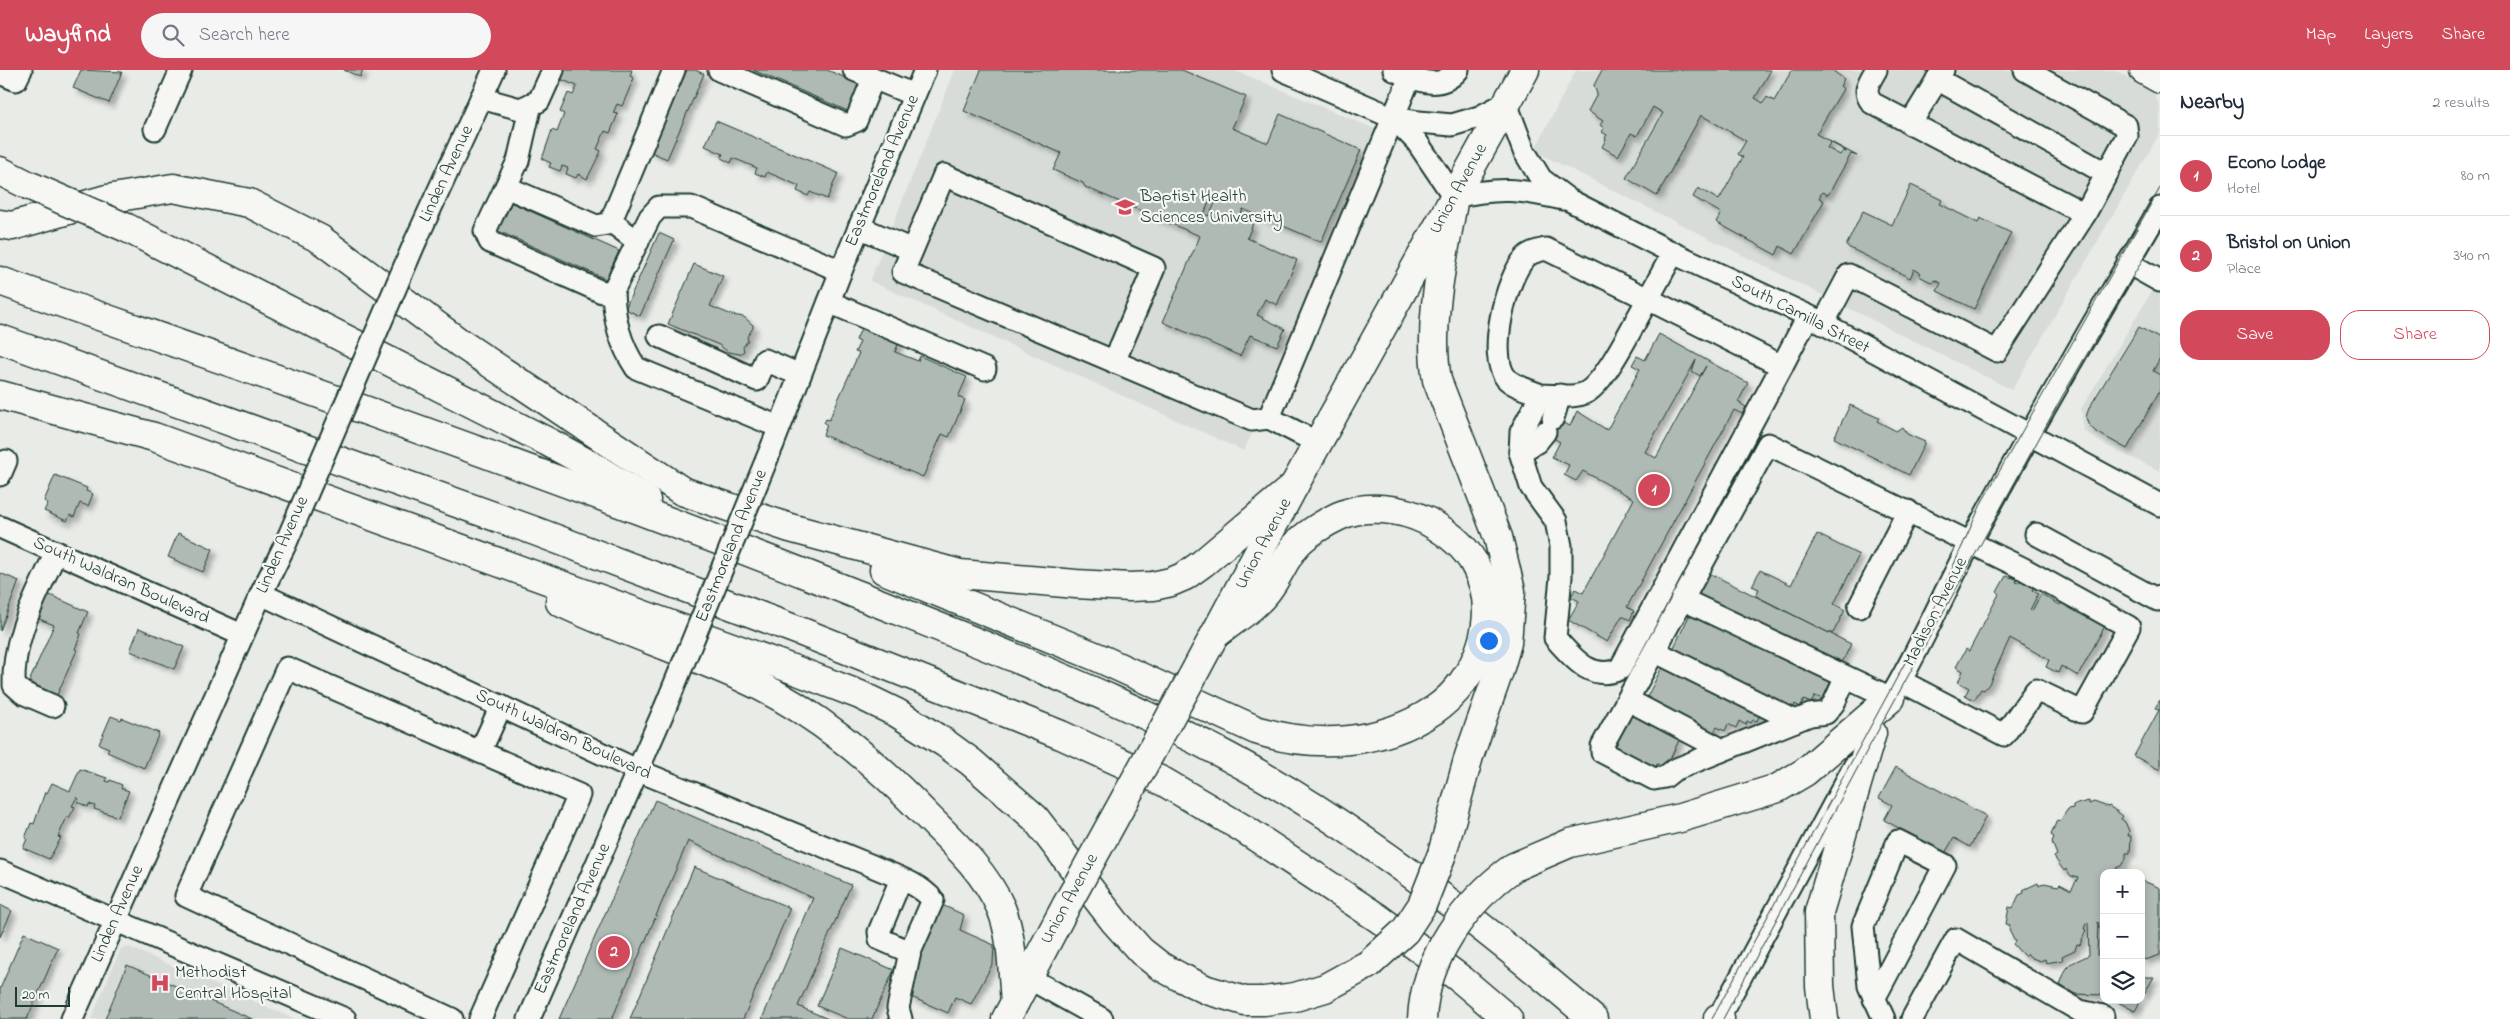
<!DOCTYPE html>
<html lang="en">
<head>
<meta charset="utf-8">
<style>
  body { margin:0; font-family:"Indie Flower",sans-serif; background:#f6f6f7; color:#1f2937 }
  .controls { position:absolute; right:15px; bottom:15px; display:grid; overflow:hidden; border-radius:10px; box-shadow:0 2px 8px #0003 }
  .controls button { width:45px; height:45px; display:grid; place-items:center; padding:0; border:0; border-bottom:1px solid #e0e1e3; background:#fff; color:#1f2937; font:25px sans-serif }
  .scale { position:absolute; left:15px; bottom:12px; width:55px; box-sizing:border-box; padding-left:5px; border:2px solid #1f3d34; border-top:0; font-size:14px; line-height:18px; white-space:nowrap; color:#1f3d34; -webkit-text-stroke:4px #f6f6f2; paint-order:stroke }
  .you { position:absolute; left:1488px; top:570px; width:18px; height:18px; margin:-12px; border:4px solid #fff; border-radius:50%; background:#1a73e8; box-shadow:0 0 0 8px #1a73e833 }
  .badge { display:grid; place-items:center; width:32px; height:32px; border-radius:50%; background:#d1495b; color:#fff; font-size:16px; font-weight:700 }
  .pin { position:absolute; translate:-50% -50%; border:2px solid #fff; box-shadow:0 1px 5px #0006 }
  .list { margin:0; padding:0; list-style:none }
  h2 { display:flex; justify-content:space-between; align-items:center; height:65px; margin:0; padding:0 20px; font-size:21px }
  h2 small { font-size:16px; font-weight:400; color:#747a83 }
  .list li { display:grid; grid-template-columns:32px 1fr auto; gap:15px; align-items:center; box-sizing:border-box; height:80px; padding:0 20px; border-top:1px solid #e0e1e3 }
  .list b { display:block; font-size:19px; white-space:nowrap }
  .list p { margin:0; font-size:16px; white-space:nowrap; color:#747a83 }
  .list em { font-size:16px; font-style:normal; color:#747a83 }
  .actions { display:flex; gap:10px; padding:15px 20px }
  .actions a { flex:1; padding:11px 0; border:1px solid #d1495b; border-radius:20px; text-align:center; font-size:18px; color:#d1495b }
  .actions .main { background:#d1495b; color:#fff }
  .icon { flex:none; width:28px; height:28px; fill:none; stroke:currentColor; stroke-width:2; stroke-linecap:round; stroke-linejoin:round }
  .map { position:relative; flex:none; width:2160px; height:949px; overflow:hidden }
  header { display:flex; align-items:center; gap:30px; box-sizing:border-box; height:70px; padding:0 25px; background:#d1495b; color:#fff }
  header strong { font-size:24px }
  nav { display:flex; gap:28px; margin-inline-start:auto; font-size:18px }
  .search { width:350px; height:45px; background:#f6f6f7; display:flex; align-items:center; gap:12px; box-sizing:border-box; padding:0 18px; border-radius:28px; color:#747a83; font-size:19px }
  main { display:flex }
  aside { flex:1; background:#fff }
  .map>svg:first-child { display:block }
</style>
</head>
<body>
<header>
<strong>Wayfind</strong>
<div class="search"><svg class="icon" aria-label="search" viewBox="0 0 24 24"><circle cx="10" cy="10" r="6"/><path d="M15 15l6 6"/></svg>Search here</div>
<nav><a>Map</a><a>Layers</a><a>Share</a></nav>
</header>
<main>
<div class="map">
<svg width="2160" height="949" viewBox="0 0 2160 949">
  <defs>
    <filter id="shadow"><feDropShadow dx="4.5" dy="4.5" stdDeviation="2.5" flood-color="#0004"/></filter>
  </defs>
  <rect width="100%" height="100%" fill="#e9ebe7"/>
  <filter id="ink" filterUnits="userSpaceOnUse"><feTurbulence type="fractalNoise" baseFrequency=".02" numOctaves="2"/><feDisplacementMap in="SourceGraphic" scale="10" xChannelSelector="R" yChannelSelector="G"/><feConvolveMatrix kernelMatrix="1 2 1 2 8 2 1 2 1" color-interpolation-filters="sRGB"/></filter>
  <g filter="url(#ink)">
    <g fill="#d8dcd8">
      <polygon points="955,0 1234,0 1382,62 1244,381 870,211"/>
      <polygon points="1576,0 2115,0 2152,20 2160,37 2160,63 2012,320 1534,81"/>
      <polygon points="2156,214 2160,216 2160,401 2105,375 2084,361 2081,339"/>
      <polygon points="129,877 295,949 91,949 121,878"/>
    </g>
    <g fill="#b0bab5" stroke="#1f3d34" fill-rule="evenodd" filter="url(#shadow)">
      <polygon points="81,0 122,2 109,33 73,18"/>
      <polygon points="344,0 363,0 360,7"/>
      <polygon points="555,0 632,0 630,6 634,8 622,36 617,34 613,43 618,44 610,63 605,61 597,79 601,81 587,109 578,104 576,108 566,104 568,98 562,96 560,101 549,97 551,93 542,89 552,60 557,62 564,44 560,42 568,23 573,25 577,16 553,6"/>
      <polygon points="687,0 695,0 704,4 667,89 651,82"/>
      <polygon points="753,0 827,0 862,15 850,42"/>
      <path d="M 981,0 L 1182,0 L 1246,27 L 1232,58 L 1268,73 L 1280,44 L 1361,80 L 1321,172 L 1243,139 L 1239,148 L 1253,154 L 1247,168 L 1297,190 L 1277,235 L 1265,229 L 1257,245 L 1285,259 L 1277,276 L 1250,265 L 1240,286 L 1163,252 L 1200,166 L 1085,117 L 1083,113 L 1053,100 L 1061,83 L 964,41 ZM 1212,125 L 1218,127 L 1209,146 L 1204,144 Z"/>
      <path d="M 1602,0 L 1771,0 L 1755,28 L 1763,33 L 1767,27 L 1774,31 L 1792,0 L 1832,0 L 1844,9 L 1840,16 L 1843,19 L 1816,64 L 1857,86 L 1851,84 L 1828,125 L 1822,122 L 1819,128 L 1824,131 L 1794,184 L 1780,176 L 1776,185 L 1716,152 L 1721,143 L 1693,127 L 1698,118 L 1719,130 L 1743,87 L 1738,84 L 1746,71 L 1701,45 L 1657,126 L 1626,108 L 1663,43 L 1653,37 L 1637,66 L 1631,63 L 1618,86 L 1602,77 L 1606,69 L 1605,68 L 1607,65 L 1602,62 L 1604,58 L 1600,55 L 1603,51 L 1588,41 L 1597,24 L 1594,15 ZM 1828,71 L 1846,81 L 1846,82 L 1843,81 L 1840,85 L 1827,78 L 1830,73 Z"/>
      <polygon points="716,51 838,103 827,129 810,122 808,126 797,121 799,116 767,102 765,107 755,103 757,98 733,88 731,93 721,88 723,84 705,76"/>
      <polygon points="1911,115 1942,130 1940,134 1978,153 1980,148 2011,163 1974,239 1937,221 1941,213 1934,210 1933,213 1919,206 1921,203 1914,199 1910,208 1846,176 1863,141 1892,155"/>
      <polygon points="508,131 619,181 606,209 496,160"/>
      <polygon points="659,163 674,170 640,246 625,239"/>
      <polygon points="694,194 723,206 710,236 732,245 744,247 753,255 753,258 747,267 748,270 743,277 744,281 740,284 728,282 719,275 668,254"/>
      <polygon points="862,256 899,272 895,282 918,291 920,286 967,307 958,327 965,330 949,367 942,364 923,407 823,365 827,355 824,353 826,349 829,350 859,283 855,282 860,272 856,270"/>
      <polygon points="2139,257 2160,269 2160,288 2153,301 2160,305 2160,320 2127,379 2095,361 2088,354 2086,347 2089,338"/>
      <path d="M 1659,264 L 1748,313 L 1738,332 L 1746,337 L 1742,344 L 1734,340 L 1627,537 L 1634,541 L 1630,550 L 1622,546 L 1607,572 L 1568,550 L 1579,531 L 1571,527 L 1575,519 L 1583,523 L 1634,429 L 1583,401 L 1576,411 L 1564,405 L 1569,395 L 1552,387 L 1560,372 L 1533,356 L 1540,341 L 1570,356 L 1577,341 L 1607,360 L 1640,299 L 1632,295 L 1637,286 L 1645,290 ZM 1696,290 L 1692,301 L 1700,306 L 1706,296 L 1656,388 L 1645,382 Z"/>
      <polygon points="1850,335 1879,348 1877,351 1896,361 1902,357 1907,364 1925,372 1909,405 1834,368"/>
      <polygon points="55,405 87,418 86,421 93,424 88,436 80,433 74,447 70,445 67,451 44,441 48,433 44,431"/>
      <polygon points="178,463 213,479 203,502 168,487"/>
      <polygon points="1817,464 1859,485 1834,534 1845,540 1833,563 1829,563 1756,526 1759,519 1752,516 1760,500 1791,515"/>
      <polygon points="1705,501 1851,574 1840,597 1693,523"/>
      <polygon points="0,503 19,511 0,561"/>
      <polygon points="2006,506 2017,509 2016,512 2019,513 2022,506 2035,513 2032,520 2038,524 2030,540 2032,541 2041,524 2060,535 2062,530 2106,554 2078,606 2061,596 2058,603 2046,597 2049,590 2010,568 1989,614 1984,620 1981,619 1974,630 1965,625 1969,618 1958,612 1963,601 1956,597 1966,579 1969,581 1999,524 1997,522"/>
      <polygon points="43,522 88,542 79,563 81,564 75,579 77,580 57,625 29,612 54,555 32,546"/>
      <polygon points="1691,542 1831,611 1823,629 1815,626 1811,633 1804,630 1800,637 1795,634 1793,639 1673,579"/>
      <polygon points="139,558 184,577 174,599 130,581"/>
      <polygon points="1667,596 1761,642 1757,651 1753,650 1751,653 1747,651 1746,655 1739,651 1736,658 1728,654 1725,661 1717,657 1713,664 1649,633 1651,629 1647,627 1662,597 1665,599"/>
      <polygon points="2160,630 2160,700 2134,686 2159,640 2155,638"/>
      <polygon points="1624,640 1680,668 1666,698 1657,694 1654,701 1606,677"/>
      <polygon points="111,646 121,650 122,648 159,663 144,698 107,682 109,678 99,674"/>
      <polygon points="1896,697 1986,746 1970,777 1954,768 1945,783 1884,750 1892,735 1879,728"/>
      <polygon points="80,699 107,708 106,711 109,712 110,710 122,715 121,718 129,721 118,747 94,739 95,736 89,734 88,737 77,732 79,729 77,727 72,736 75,737 69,748 67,747 58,767 61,768 49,789 23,778 27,769 25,768 31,753 34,754 45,722 47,723 52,713 70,721"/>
      <polygon points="655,730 851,815 798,936 828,949 762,949 813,828 688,771 612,949 559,949"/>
      <polygon points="2089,731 2089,734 2094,732 2108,737 2109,736 2123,746 2121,749 2125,752 2129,761 2128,766 2131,766 2130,783 2126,783 2126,788 2121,796 2116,798 2118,801 2104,803 2104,867 2102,858 2099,858 2098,852 2097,885 2104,887 2104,925 2075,924 2060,915 2065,901 2070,894 2089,885 2088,853 2086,853 2084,859 2086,860 2080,875 2077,874 2075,880 2062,886 2063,890 2046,893 2045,889 2040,891 2032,888 2027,884 2025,887 2013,874 2015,872 2009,860 2010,855 2006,854 2009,837 2013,838 2019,825 2024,823 2023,820 2038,813 2039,816 2044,813 2058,816 2060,814 2071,820 2078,808 2071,806 2066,799 2064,801 2054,787 2057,785 2052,772 2054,767 2051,765 2057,750 2060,751 2068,739 2073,738 2073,735"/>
      <polygon points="694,797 790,838 743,949 630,949"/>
      <polygon points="2141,810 2160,818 2160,885 2145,890 2143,887 2141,888"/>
      <polygon points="0,835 12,841 0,867"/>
      <polygon points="942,835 964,845 960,860 994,875 993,893 971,934 955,927 948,943 909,926 909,907"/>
      <polygon points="24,863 58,878 27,949 0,949 0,919"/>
      <polygon points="842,878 894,900 872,949 848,949 817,936"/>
      <polygon points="127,895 252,949 105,949"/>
      <polygon points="2141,907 2154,907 2141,929"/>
      <polygon points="2114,930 2141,930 2135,941"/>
    </g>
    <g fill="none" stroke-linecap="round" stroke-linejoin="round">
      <defs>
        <g id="minor">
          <polyline points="719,0 846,55 856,51 873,9"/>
          <polyline points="854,0 914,25"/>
          <polyline points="1283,0 1394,48 1419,52 1452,55 1479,47 1506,33 1524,81 1541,109 1569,130 1673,183 1813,248 2160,435"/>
          <path d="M 1394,0 C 1418,10 1439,22 1458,0"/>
          <path d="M 1876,0 C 1869,12 1862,21 1872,33 L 2085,144 L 2127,66 L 2126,56 L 2025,0"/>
          <polyline points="0,3 16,10 21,0"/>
          <polyline points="1937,9 2107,104"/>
          <polyline points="481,28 520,39 539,31 553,0"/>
          <polyline points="531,34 518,91 485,161 490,172 602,222 613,221 650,147 659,137 691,137 841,201"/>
          <path d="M 1394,48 L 1417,72 L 1454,127 C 1499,117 1519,119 1563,129"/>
          <polyline points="1910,54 1943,0"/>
          <polyline points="155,59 181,0"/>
          <polyline points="506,117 596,156 613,153"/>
          <polyline points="859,157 912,180"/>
          <polyline points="416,170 494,0"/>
          <polyline points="638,172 613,153 613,146 674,0"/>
          <polyline points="2128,193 2160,211"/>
          <path d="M 613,221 C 614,250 620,274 636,298 L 779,357"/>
          <polyline points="829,232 985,299"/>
          <polyline points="1823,254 1849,205 1997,281 2085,144"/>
          <polyline points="659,266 757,310 765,290 800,305"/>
          <polyline points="1114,292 1154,198 944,105 903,202 1252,350 1269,348 1318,373"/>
          <polyline points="1782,296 1808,246"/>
          <path d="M 1541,325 C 1554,325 1575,329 1587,322 C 1607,310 1635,251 1648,229 L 1782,296 L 1620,599 C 1591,612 1573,588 1555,568 L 1561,507 L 1561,476 L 1556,451 L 1531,417 L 1520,382 L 1521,362 L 1541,325 C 1531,321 1513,316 1506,308 C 1487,285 1506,208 1525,188 C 1530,182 1538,181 1546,179 L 1648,229 L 1673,183"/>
          <polyline points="1269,348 1410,7"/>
          <polyline points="1553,348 1560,325"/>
          <polyline points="773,374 841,201 925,0"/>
          <polyline points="1520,382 1537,372 1545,362"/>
          <polyline points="0,405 6,391"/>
          <polyline points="0,457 242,565"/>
          <polyline points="2036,464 2158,530 2160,526"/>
          <path d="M 261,524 L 639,701 L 870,795 C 891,805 918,812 933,830 L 910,882 L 880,869 L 879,862 L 901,809"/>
          <polyline points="1682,529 1891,628"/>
          <polyline points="1859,537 1908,441"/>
          <polyline points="1656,582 1795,651"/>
          <polyline points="1845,609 1834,633 1826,643 1810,645 1674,700 1665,707 1654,709 1602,682 1602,676 1768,374 2022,498 2129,557 2082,642 2036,620 2004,665 1901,611"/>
          <path d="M 1894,622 C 1923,572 1945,520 1972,470 C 2031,358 2097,248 2160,138"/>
          <polyline points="1628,630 1723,680"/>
          <path d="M 53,636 L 23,623 L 14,615 C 12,567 37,525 56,482"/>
          <polyline points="480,682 501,636"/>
          <polyline points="0,801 345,949"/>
          <polyline points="1027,907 1102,949"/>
          <polyline points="1874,929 1945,795 1898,771 1863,856 1869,916 1884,949"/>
          <polyline points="72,949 261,524 285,475"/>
          <polyline points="452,949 186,826 287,598 579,725 480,949"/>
          <polyline points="529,949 665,638"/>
          <polyline points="901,949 898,938 910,882"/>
          <polyline points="1718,949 1855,695"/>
          <polyline points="1912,949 1956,869 2080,941 2103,946"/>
        </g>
        <g id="major">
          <polyline points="2144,0 2160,9"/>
          <polyline points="1191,609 1294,416 1525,0"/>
          <polyline points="1006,949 1066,836"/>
        </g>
        <g id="highway">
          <polyline points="0,101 28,115"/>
          <polyline points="0,154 12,156 107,129 173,118 249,133 320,169 460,273 682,421 790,458 960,504 1076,514 1130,517 1153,516 1171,512 1185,506 1203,493 1294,416"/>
          <polyline points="127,158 548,372 596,398 646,430"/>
          <path d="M 0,211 C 285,312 570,410 851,522 C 1011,586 1172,646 1317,739 C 1414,802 1506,874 1593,949"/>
          <polyline points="0,269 535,461 802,562 1061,665 1164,712 1244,759 1378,848 1462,910 1508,949"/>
          <polyline points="0,325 154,367 795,600 860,625 897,643 945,673 971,692 1035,748 1115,852 1141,881 1160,896 1180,907 1207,920 1245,931 1264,931 1295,927 1325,918 1369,894"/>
          <path d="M 884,500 L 1097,587 L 1256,660 C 1315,679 1381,675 1434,640 C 1478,610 1502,546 1476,497 C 1466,476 1447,462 1427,451 C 1401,438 1366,434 1339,446 C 1326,452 1308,463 1298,473 C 1285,487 1279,506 1267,521 C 1254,538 1232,551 1215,565"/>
          <path d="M 560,532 C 619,560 681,580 741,607 C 813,639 874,691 928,747 C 955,774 985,802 1001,838 C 1013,867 1012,901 1015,932"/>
          <path d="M 1442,784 L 1469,686 L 1499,601 L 1507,573 L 1511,521 L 1498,467 L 1437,310 C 1427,250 1444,186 1454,127"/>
          <polyline points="1514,797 1570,773 1680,748 1778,718 1805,702 1891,628"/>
          <polyline points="1718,948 1720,949"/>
          <polyline points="1824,949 1820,916 1819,842 1872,663"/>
        </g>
      </defs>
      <use href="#minor" stroke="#1f3d34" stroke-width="25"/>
      <use href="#major" stroke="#1f3d34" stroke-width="31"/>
      <use href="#highway" stroke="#1f3d34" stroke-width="31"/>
      <use href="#minor" stroke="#f6f6f2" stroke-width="21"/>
      <use href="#major" stroke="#f6f6f2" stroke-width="28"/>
      <use href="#highway" stroke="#f6f6f2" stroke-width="28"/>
      <g stroke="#1f3d34" stroke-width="1">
        <polyline points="1712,949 1933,541 1982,432 2160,118"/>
        <polyline points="1723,949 1864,686 2063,325 2160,160"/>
      </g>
      <defs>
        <g id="minor-bridge">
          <polyline points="285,475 416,170"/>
          <polyline points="665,638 773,374"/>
        </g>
        <polyline id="major-bridge" points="1066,836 1191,609"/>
        <g id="highway-bridge">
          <polyline points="28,115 127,158"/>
          <polyline points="1369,894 1405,861 1422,835 1442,784"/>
          <path d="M 1422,949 C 1425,887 1465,832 1514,797"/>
        </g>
      </defs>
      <use href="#minor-bridge" stroke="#1f3d34" stroke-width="25" stroke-linecap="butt"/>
      <use href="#major-bridge" stroke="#1f3d34" stroke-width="31" stroke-linecap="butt"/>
      <use href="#highway-bridge" stroke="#1f3d34" stroke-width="31" stroke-linecap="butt"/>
      <use href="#minor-bridge" stroke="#f6f6f2" stroke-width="21"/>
      <use href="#major-bridge" stroke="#f6f6f2" stroke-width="28"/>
      <use href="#highway-bridge" stroke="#f6f6f2" stroke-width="28"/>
    </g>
  </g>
  <defs>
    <symbol id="university-bare" viewBox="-9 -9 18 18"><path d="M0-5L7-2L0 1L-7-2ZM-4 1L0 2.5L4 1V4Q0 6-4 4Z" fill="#d1495b" stroke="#f6f6f2" stroke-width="2.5" paint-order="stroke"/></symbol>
    <symbol id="hospital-bare" viewBox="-9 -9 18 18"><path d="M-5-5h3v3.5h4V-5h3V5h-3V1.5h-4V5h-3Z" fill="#d1495b" stroke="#f6f6f2" stroke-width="2.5" paint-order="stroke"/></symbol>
  </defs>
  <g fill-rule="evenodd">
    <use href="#university-bare" x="1111" y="123" width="28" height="28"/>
    <use href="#hospital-bare" x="146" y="899" width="28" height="28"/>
  </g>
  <g text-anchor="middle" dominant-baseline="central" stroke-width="4.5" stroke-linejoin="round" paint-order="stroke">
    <g font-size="18" fill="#1f3d34" stroke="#f6f6f2">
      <text transform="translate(883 101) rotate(-67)">Eastmoreland Avenue</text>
      <text transform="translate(447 104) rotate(-65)">Linden Avenue</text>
      <text transform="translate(1459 119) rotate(-61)">Union Avenue</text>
      <text transform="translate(1800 245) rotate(27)">South Camilla Street</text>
      <text transform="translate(1264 474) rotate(-62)">Union Avenue</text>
      <text transform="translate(283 475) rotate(-66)">Linden Avenue</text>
      <text transform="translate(732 476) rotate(-68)">Eastmoreland Avenue</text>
      <text transform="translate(121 511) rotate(24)">South Waldran Boulevard</text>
      <text transform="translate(1936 542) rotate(-63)">Madison Avenue</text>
      <text transform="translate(563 665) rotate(25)">South Waldran Boulevard</text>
      <text transform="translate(1070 829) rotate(-61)">Union Avenue</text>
      <text transform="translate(118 844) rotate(-66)">Linden Avenue</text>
      <text transform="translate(573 849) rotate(-66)">Eastmoreland Avenue</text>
    </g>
    <g font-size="18" fill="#1f3d34" stroke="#f6f6f2" text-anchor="start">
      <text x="1140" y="127">Baptist Health<tspan x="1140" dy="21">Sciences University</tspan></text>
      <text x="175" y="903">Methodist<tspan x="175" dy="21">Central Hospital</tspan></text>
    </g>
  </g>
</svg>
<div class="controls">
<button>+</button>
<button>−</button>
<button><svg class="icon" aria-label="layers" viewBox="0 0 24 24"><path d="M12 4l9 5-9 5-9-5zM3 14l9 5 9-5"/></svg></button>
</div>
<div class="scale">20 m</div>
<div class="you"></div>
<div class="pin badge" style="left:1654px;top:420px">1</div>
<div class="pin badge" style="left:614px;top:882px">2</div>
</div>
<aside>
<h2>Nearby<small>2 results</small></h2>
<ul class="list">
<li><span class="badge">1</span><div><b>Econo Lodge</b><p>Hotel</p></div><em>80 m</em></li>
<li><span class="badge">2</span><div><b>Bristol on Union</b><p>Place</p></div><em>340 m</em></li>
</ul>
<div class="actions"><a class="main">Save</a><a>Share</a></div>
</aside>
</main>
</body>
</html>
